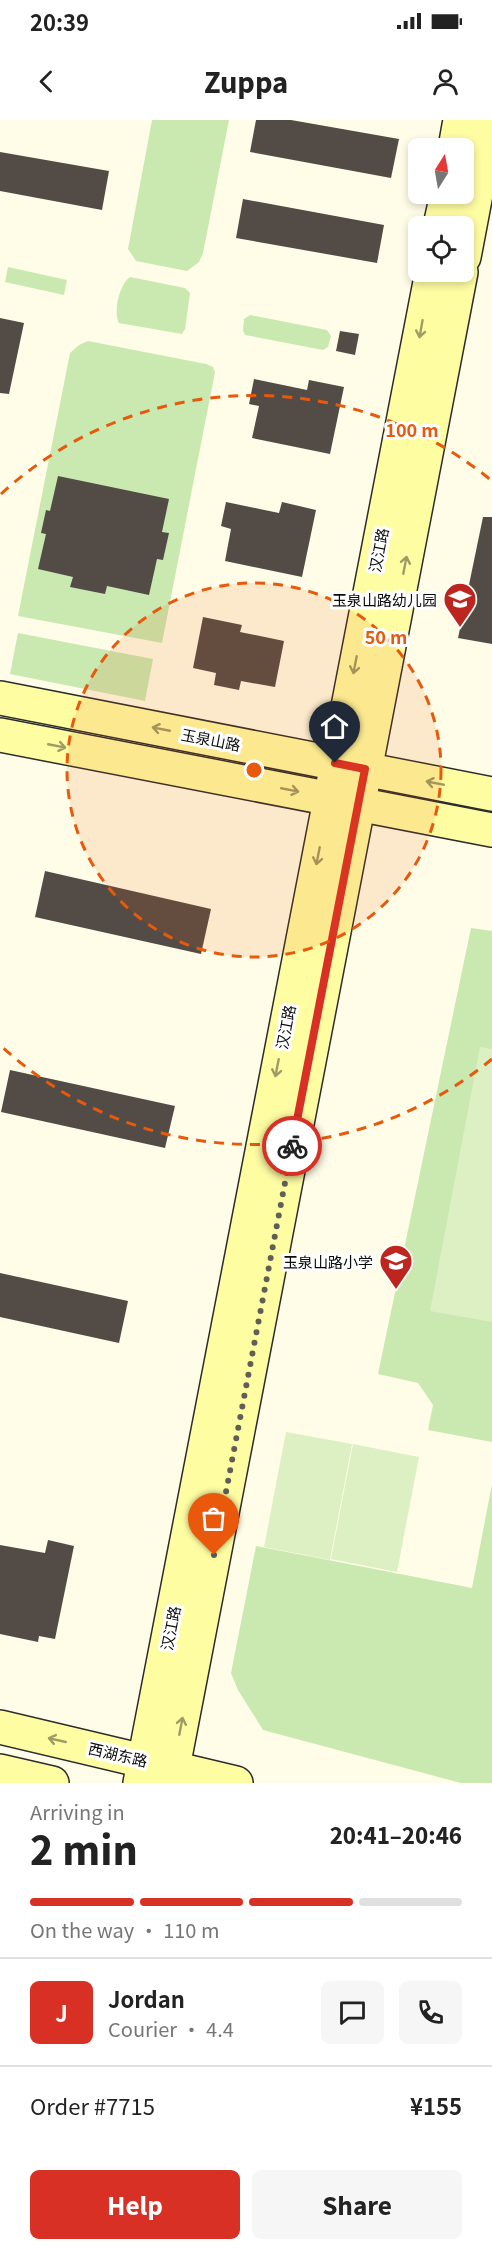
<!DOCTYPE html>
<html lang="en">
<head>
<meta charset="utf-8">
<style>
	:root { --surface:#fff; --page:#f6f6f6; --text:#222; --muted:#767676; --line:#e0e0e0; --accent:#d93025 }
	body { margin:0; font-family:Georgia,"Noto Sans SC",serif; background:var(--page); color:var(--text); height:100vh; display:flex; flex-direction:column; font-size:22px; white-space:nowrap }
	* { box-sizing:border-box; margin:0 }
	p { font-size:20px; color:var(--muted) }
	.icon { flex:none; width:33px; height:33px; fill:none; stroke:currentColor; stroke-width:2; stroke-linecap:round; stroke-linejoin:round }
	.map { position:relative; height:1663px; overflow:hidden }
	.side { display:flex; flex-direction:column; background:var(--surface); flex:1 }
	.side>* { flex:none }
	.needle { width:39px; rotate:11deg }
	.tools { position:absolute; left:408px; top:18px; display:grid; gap:12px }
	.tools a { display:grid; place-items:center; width:66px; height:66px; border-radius:9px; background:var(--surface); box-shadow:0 3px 9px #0003; font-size:30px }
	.pin { position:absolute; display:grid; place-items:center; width:51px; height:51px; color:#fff; margin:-62px -26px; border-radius:50% 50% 50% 0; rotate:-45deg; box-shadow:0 0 6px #0007 }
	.pin .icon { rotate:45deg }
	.courier { position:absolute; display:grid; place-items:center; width:60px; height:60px; margin:-30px; border:4px solid #d93025; border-radius:50%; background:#fff; color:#222; box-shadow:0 2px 8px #0007 }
	.overview em { font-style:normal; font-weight:800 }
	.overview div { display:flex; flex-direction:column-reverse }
	.overview { display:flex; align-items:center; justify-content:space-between; height:102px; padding:0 30px }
	h1 { font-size:39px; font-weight:800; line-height:45px }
	.bar { display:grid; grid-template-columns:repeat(4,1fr); gap:9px 6px; align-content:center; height:72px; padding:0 30px }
	.bar i { height:8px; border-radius:4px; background:var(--line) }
	.bar .selected { background:var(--accent) }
	.bar p { grid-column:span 4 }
	.line { display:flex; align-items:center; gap:15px; padding:0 30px; border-top:2px solid var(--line) }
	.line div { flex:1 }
	.round { display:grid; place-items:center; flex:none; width:63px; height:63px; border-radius:9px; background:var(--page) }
	.primary-button { display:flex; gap:12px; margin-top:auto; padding:12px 30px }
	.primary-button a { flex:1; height:69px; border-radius:9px; background:var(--accent); color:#fff; font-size:24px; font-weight:800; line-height:69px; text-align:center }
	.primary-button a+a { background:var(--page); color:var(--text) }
	.status { display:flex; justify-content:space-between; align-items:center; height:42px; padding:0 30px; background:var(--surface); direction:ltr }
	.status svg { height:16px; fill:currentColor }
	header { display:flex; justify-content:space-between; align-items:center; height:78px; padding:0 30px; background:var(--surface); font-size:27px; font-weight:800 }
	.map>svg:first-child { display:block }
</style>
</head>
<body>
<div class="status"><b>20:39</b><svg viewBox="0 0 49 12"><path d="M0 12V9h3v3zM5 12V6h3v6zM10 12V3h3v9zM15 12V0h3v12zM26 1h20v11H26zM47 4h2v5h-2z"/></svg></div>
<header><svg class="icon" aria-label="back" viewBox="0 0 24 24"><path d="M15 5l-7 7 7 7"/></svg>Zuppa<svg class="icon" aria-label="person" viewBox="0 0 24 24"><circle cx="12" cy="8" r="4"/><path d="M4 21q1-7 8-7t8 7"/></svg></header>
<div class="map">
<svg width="492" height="1663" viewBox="0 0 492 1663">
	<rect width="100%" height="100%" fill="#fffde7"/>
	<g fill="#c9e9b1">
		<polygon points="152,0 229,0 203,133 199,142 187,151 136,141 128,129"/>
		<polygon points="8,147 67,160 64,175 5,162"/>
		<path d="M 130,157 L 185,168 L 190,173 L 185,209 L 182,214 L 119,203 C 113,192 119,165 130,157 Z"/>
		<polygon points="250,195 327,210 331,216 328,227 323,230 245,215 243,210 244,199"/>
		<polygon points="88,221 206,244 213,247 215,252 162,523 18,496 70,233 79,225"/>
		<polygon points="18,513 153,539 145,581 10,554"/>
		<polygon points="471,808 492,811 492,1322 428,1310 433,1285 418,1263 378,1254"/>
		<polygon points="492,1364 492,1663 461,1663 263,1610 238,1570 231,1553 256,1426 472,1468"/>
	</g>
	<g fill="#dcf0c3">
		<polygon points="480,927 492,929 492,1202 430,1191"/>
		<polygon points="286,1312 352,1324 330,1440 264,1427"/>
		<polygon points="353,1324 419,1337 397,1452 331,1439"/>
	</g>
	<g fill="#534c46">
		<polygon points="256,0 291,0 399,19 391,58 250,32"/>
		<polygon points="0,32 109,51 102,90 0,71"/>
		<polygon points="243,79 384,105 377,143 236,118"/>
		<polygon points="0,198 24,203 9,274 0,273"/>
		<polygon points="340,211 359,214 355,235 336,231"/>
		<polygon points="254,259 307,270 309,260 344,267 330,334 252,318 259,286 249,284"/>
		<polygon points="58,356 169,379 162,412 169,413 163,440 157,439 149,475 107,466 105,474 70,467 73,457 38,449 46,414 41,413 46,390 50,391"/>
		<polygon points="226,382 279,393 282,382 316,390 302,457 225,441 231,409 221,406"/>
		<polygon points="483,397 492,397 492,524 458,518"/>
		<polygon points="203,497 242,505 240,512 284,521 275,567 241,561 239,570 214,565 216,553 193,548"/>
		<polygon points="45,751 211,789 201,834 35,797"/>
		<polygon points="10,950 175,986 165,1028 1,992"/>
		<polygon points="0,1153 128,1181 119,1223 0,1197"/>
		<polygon points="48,1420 74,1426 55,1519 39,1516 38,1522 0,1514 0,1425 45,1433"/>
	</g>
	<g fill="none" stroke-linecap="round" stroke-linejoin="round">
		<defs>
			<g id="secondary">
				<polyline points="455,28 460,0"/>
				<polyline points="440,106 447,74"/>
				<polyline points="464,137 490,0"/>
				<polyline points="0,578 492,674"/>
				<polyline points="0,615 492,710"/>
				<polyline points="0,1607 236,1663"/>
				<polyline points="0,1651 52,1663"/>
				<polyline points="140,1663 432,152"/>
				<polyline points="170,1663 461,152"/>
			</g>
		</defs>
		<use href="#secondary" stroke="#2c2c2c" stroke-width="36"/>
		<use href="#secondary" stroke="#fffda2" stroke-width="33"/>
	</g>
	<defs><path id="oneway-shaft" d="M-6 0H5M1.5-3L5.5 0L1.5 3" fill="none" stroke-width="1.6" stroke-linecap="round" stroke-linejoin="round" transform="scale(1.5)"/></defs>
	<g stroke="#9d9c65">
		<use href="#oneway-shaft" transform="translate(421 209) rotate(100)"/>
		<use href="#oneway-shaft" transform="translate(405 445) rotate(-79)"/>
		<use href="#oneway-shaft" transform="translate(355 545) rotate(101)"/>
		<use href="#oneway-shaft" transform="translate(161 609) rotate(-169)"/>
		<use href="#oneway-shaft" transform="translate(57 626) rotate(11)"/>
		<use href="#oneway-shaft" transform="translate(435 663) rotate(-169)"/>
		<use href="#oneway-shaft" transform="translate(290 670) rotate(11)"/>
		<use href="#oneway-shaft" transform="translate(318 736) rotate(101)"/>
		<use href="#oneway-shaft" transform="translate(277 948) rotate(101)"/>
		<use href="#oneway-shaft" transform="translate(181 1606) rotate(-79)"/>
		<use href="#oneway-shaft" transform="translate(57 1620) rotate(-167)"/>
	</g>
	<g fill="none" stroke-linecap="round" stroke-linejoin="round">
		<polyline stroke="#605f57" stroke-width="6" stroke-dasharray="0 10.8" points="214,1435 292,1026"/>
		<polyline stroke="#d93025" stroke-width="8" points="292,1026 365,649 335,643"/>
	</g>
	<circle cx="254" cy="650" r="187" fill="#e8590c" fill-opacity=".12"/>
	<g fill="none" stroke="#e8590c" stroke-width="3" stroke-dasharray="10 8">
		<circle cx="254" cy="650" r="187"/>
		<path d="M492 939A374 374 0 0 1 1 926M1 374A374 374 0 0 1 492 361"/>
	</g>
	<defs>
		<symbol id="school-pin" viewBox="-11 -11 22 30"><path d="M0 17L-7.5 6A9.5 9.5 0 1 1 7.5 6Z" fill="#bd261f" stroke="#fff"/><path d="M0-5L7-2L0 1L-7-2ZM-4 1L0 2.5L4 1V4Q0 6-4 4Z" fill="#fff"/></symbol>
	</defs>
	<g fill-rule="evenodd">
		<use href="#school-pin" x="441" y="460" width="38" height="52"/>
		<use href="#school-pin" x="377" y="1122" width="38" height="52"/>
	</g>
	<g text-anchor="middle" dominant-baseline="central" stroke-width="6" stroke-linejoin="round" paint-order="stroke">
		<g font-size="15" fill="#0a0a0a" stroke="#fff">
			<text transform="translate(378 430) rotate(-79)">汉江路</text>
			<text transform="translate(211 619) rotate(11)">玉泉山路</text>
			<text transform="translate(285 907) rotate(-79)">汉江路</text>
			<text transform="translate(170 1508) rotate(-79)">汉江路</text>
			<text transform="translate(118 1634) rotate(13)">西湖东路</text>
		</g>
		<g font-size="15" fill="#0a0a0a" stroke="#fff" text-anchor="end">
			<text x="437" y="479">玉泉山路幼儿园</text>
			<text x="373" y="1141">玉泉山路小学</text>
		</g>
	</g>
	<circle cx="254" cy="650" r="9" fill="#e8590c" stroke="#fff" stroke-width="3"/>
	<g font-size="18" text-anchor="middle" font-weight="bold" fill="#e8590c" stroke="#fff" stroke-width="6" stroke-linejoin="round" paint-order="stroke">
		<text x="412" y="317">100 m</text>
		<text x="386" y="524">50 m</text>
	</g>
</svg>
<div class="tools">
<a><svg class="needle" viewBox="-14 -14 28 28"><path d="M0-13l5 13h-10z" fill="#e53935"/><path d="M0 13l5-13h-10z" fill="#767676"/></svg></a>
<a><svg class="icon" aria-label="locate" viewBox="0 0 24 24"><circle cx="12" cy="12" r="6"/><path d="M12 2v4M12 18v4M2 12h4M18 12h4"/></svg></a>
</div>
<div class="pin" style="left:214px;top:1435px;background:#ea580c"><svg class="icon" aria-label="bag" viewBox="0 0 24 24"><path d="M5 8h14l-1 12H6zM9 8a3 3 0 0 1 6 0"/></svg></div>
<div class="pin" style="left:335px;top:643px;background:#1f2937"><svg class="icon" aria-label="home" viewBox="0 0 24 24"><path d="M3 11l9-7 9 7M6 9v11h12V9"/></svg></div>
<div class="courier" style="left:292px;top:1026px"><svg class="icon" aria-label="bike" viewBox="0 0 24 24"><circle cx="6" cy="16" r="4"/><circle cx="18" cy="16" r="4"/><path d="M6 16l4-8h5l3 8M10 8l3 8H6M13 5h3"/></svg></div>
</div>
<section class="side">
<div class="overview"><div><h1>2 min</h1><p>Arriving in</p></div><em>20:41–20:46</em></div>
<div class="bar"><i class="selected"></i><i class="selected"></i><i class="selected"></i><i></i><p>On the way · 110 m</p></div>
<div class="line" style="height:108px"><b class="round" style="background:var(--accent);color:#fff">J</b><div><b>Jordan</b><p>Courier · 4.4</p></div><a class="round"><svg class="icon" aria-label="chat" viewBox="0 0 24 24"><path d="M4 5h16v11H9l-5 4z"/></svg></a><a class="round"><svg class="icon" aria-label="phone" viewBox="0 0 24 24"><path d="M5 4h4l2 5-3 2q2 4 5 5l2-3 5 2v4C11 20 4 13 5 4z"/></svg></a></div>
<div class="line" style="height:78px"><div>Order #7715</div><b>¥155</b></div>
<div class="primary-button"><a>Help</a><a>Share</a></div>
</section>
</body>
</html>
